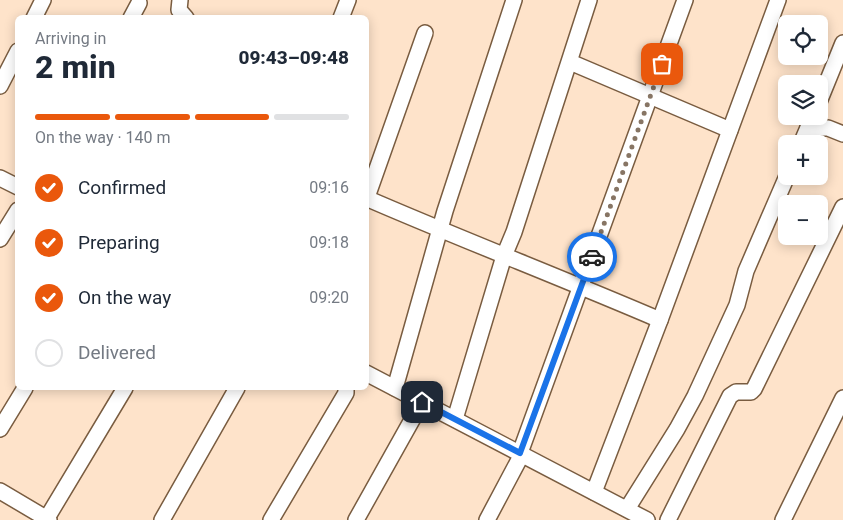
<!DOCTYPE html>
<html lang="en">
<head>
<meta charset="utf-8">
<style>
	:root { --surface:#fff; --page:#f6f6f7; --text:#1f2937; --muted:#747a83; --line:#e0e1e3; --accent:#ea580c }
	body { margin:0; font-family:Roboto,sans-serif; background:var(--page); color:var(--text); height:100vh; display:flex; flex-direction:column; font-size:19px; white-space:nowrap }
	* { box-sizing:border-box; margin:0 }
	p { font-size:16px; color:var(--muted) }
	.icon { flex:none; width:28px; height:28px; fill:none; stroke:currentColor; stroke-width:2; stroke-linecap:round; stroke-linejoin:round }
	.map { position:relative; flex:1; overflow:hidden }
	.details { position:absolute; left:15px; top:15px; width:354px; height:375px; display:flex; flex-direction:column; background:var(--surface); border-radius:8px; box-shadow:0 2px 12px #0003 }
	.details>* { flex:none }
	.buttons { position:absolute; left:778px; top:15px; display:grid; gap:10px }
	.buttons a { display:grid; place-items:center; width:50px; height:50px; border-radius:8px; background:var(--surface); box-shadow:0 2px 12px #0003; font-size:25px }
	.pin { position:absolute; display:grid; place-items:center; width:42px; height:42px; color:#fff; margin:-21px; border-radius:10px; box-shadow:0 2px 8px #0006 }
	.courier { position:absolute; display:grid; place-items:center; width:50px; height:50px; margin:-25px; border:4px solid #1a73e8; border-radius:50%; background:#fff; color:#222; box-shadow:0 1px 6px #0007 }
	.overview em { font-style:normal; font-weight:800 }
	.overview div { display:flex; flex-direction:column-reverse }
	.overview { display:flex; align-items:center; justify-content:space-between; height:85px; padding:0 20px }
	h1 { font-size:32px; font-weight:800; line-height:38px }
	.bar { display:grid; grid-template-columns:repeat(4,1fr); gap:8px 5px; align-content:center; height:60px; padding:0 20px }
	.bar i { height:6px; border-radius:4px; background:var(--line) }
	.bar .current { background:var(--accent) }
	.bar p { grid-column:span 4 }
	ol { padding:0 20px; list-style:none }
	li { display:flex; align-items:center; gap:15px; height:55px }
	li p { margin-inline-start:auto }
	li .icon { padding:5px; border-radius:50%; background:var(--accent); color:#fff; stroke-width:4 }
	li:last-child { color:var(--muted) }
	li i { width:28px; height:28px; border:2px solid var(--line); border-radius:50% }
	.map>svg:first-child { display:block }
</style>
</head>
<body>
<div class="map">
<svg width="843" height="520" viewBox="0 0 843 520">
	<rect width="100%" height="100%" fill="#fee3ca"/>
	<g fill="none" stroke-linecap="round" stroke-linejoin="round">
		<defs>
			<g id="minor">
				<polyline points="180,0 179,10 186,18"/>
				<polyline points="34,18 43,0"/>
				<polyline points="131,18 139,3"/>
				<polyline points="341,18 348,0"/>
				<polyline points="570,62 730,130"/>
				<polyline points="0,86 18,51"/>
				<polyline points="819,102 843,43"/>
				<polyline points="808,128 828,128 843,134"/>
				<polyline points="801,144 813,116"/>
				<polyline points="0,178 18,187"/>
				<path d="M 366,198 C 463,240 562,278 660,320"/>
				<polyline points="366,200 425,33"/>
				<polyline points="0,239 18,210"/>
				<polyline points="366,373 647,520"/>
				<polyline points="395,388 445,211 514,0"/>
				<polyline points="455,419 504,256 514,232 589,0"/>
				<polyline points="0,429 25,388"/>
				<polyline points="520,453 685,0"/>
				<polyline points="0,491 49,520"/>
				<polyline points="594,492 660,320 778,0"/>
				<polyline points="627,509 677,429 695,396 737,305 746,271 787,176"/>
				<polyline points="47,518 125,388"/>
				<polyline points="162,520 237,388"/>
				<polyline points="271,520 346,393 346,388"/>
				<polyline points="356,520 422,402"/>
				<polyline points="487,520 522,454"/>
				<polyline points="668,520 730,396 736,392 751,392 754,389 843,207"/>
				<polyline points="783,520 843,398"/>
			</g>
		</defs>
		<use href="#minor" stroke="#795c40" stroke-width="18"/>
		<use href="#minor" stroke="#fff" stroke-width="15"/>
	</g>
	<g fill="none" stroke-linecap="round" stroke-linejoin="round">
		<polyline stroke="#877564" stroke-width="5" stroke-dasharray="0 9" points="592,257 662,64"/>
		<polyline stroke="#1a73e8" stroke-width="6" points="422,402 520,453 592,257"/>
	</g>
</svg>
<div class="buttons">
<a><svg class="icon" aria-label="locate" viewBox="0 0 24 24"><circle cx="12" cy="12" r="6"/><path d="M12 2v4M12 18v4M2 12h4M18 12h4"/></svg></a>
<a><svg class="icon" aria-label="layers" viewBox="0 0 24 24"><path d="M12 4l9 5-9 5-9-5zM3 14l9 5 9-5"/></svg></a>
<a>+</a>
<a>−</a>
</div>
<div class="pin" style="left:662px;top:64px;background:#ea580c"><svg class="icon" aria-label="bag" viewBox="0 0 24 24"><path d="M5 8h14l-1 12H6zM9 8a3 3 0 0 1 6 0"/></svg></div>
<div class="pin" style="left:422px;top:402px;background:#1f2937"><svg class="icon" aria-label="home" viewBox="0 0 24 24"><path d="M3 11l9-7 9 7M6 9v11h12V9"/></svg></div>
<div class="courier" style="left:592px;top:257px"><svg class="icon" aria-label="car" viewBox="0 0 24 24"><path d="M5 17H2v-5l4-1 3-4h7l3 4 3 1v5h-3M9 17h6M6 11h13"/><circle cx="7" cy="17" r="2"/><circle cx="17" cy="17" r="2"/></svg></div>
<section class="details">
<div class="overview"><div><h1>2 min</h1><p>Arriving in</p></div><em>09:43–09:48</em></div>
<div class="bar"><i class="current"></i><i class="current"></i><i class="current"></i><i></i><p>On the way · 140 m</p></div>
<ol>
<li><svg class="icon" aria-label="check" viewBox="0 0 24 24"><path d="M5 12l5 5 9-10"/></svg>Confirmed<p>09:16</p></li>
<li><svg class="icon" aria-label="check" viewBox="0 0 24 24"><path d="M5 12l5 5 9-10"/></svg>Preparing<p>09:18</p></li>
<li><svg class="icon" aria-label="check" viewBox="0 0 24 24"><path d="M5 12l5 5 9-10"/></svg>On the way<p>09:20</p></li>
<li><i></i>Delivered</li>
</ol>
</section>
</div>
</body>
</html>
